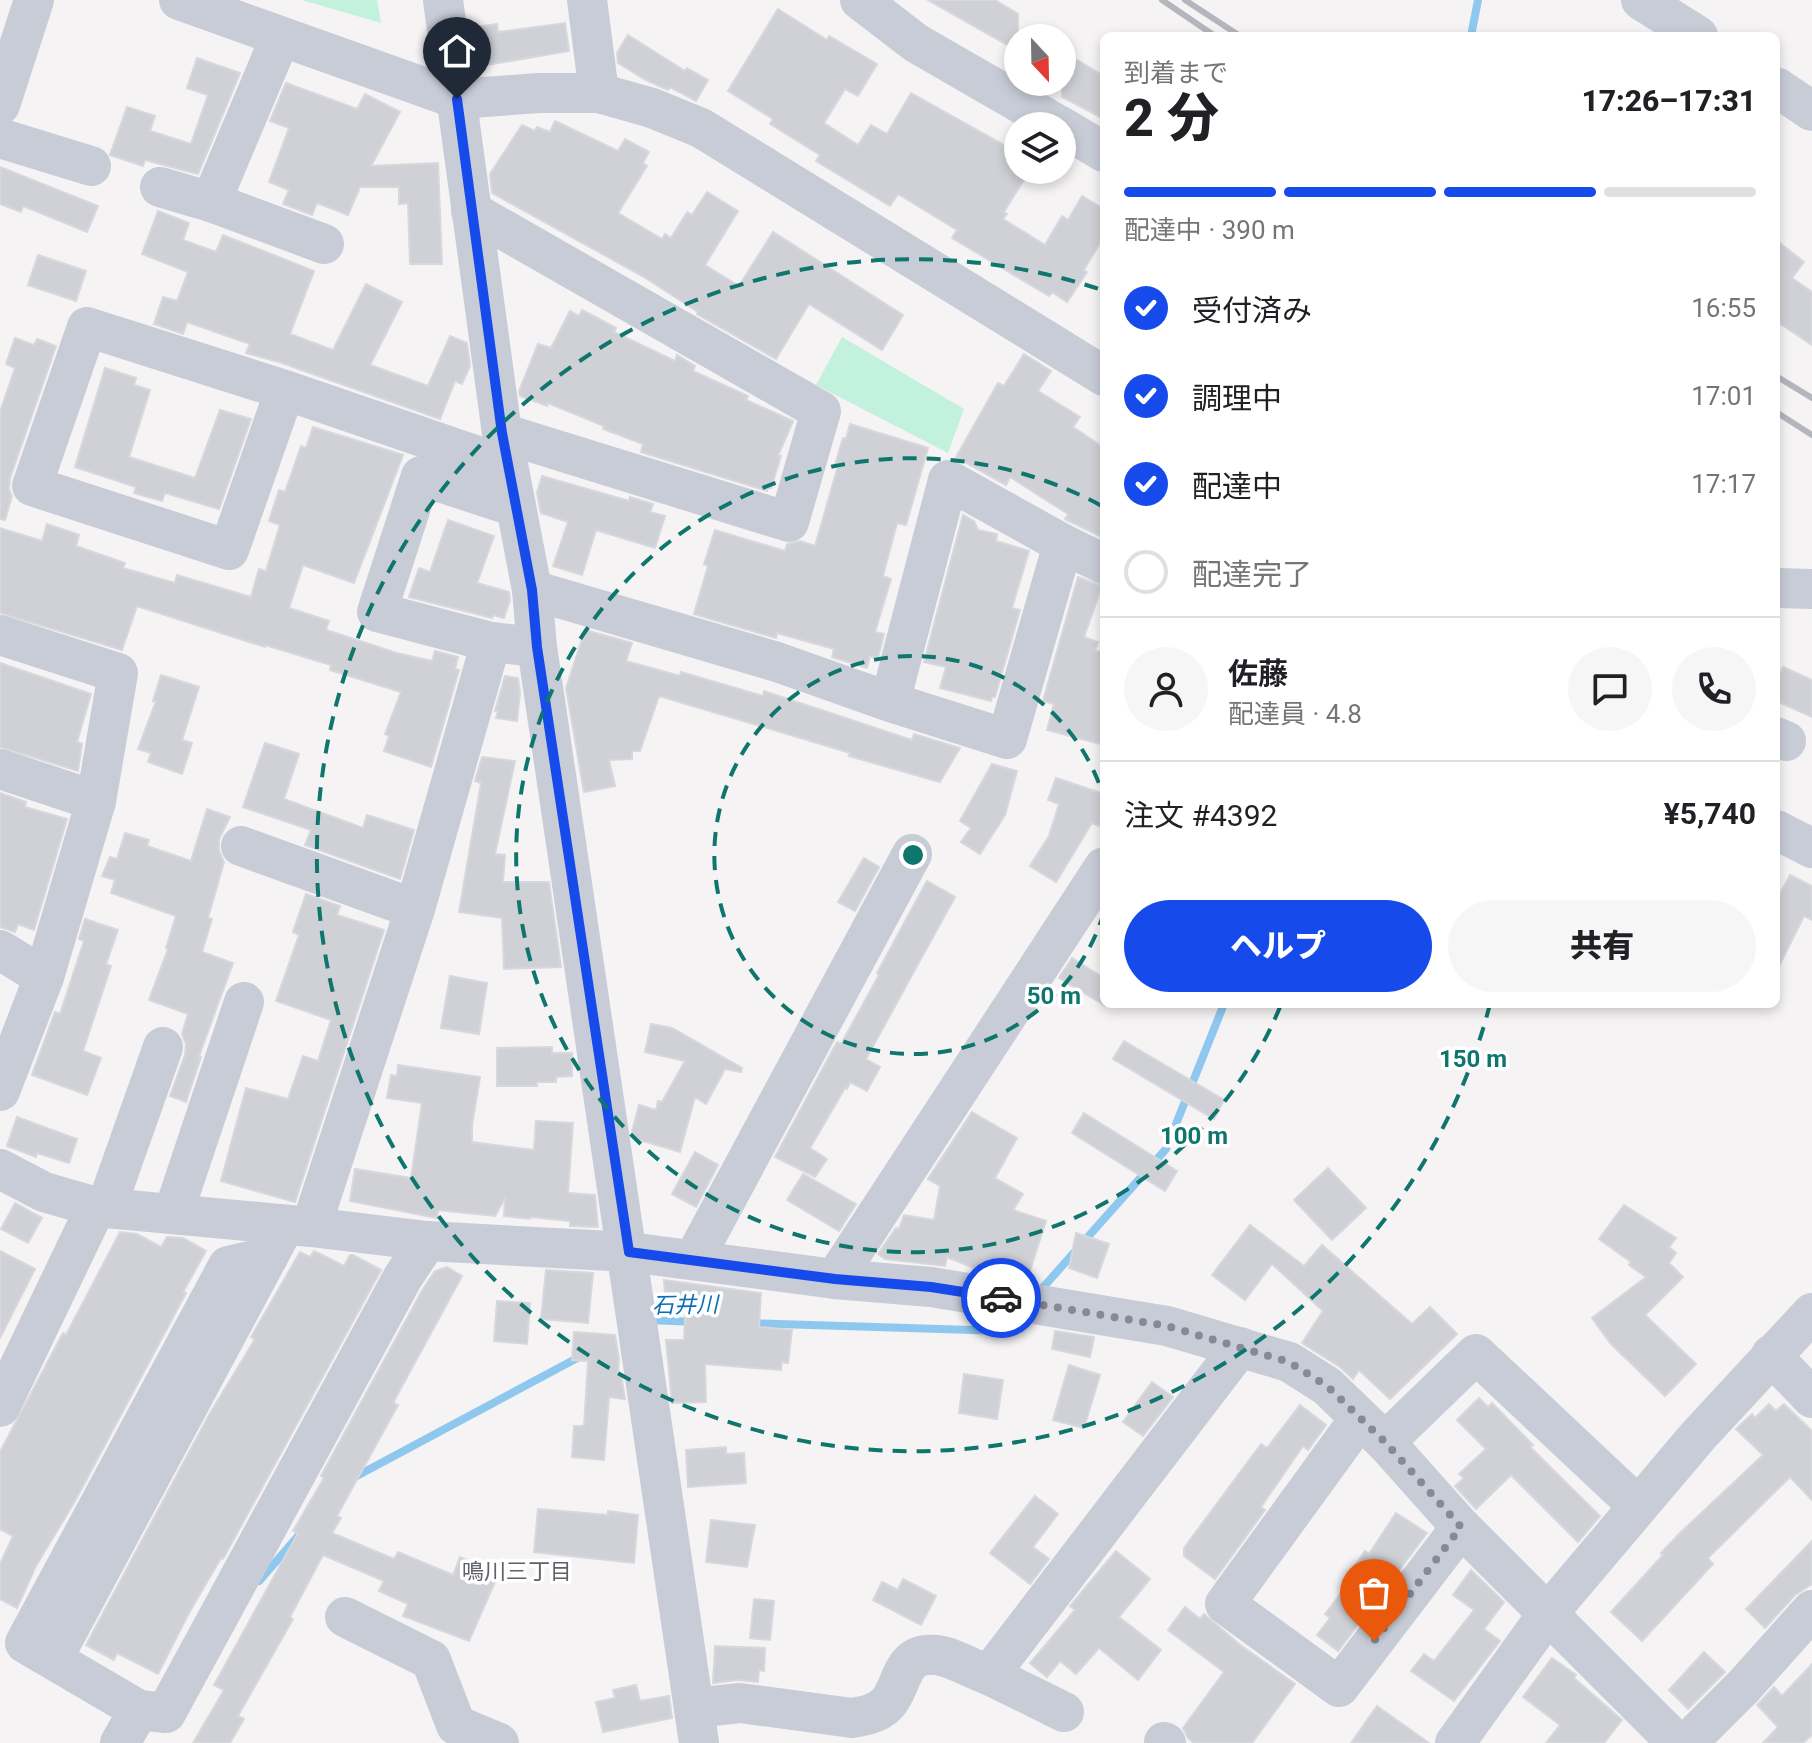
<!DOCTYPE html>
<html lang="ja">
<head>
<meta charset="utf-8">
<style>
	:root { --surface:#fff; --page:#f6f6f6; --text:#202124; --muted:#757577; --line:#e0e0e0; --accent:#174aeb }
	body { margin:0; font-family:Roboto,"Noto Sans JP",sans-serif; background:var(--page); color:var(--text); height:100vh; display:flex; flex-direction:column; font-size:30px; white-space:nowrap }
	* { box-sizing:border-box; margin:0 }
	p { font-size:26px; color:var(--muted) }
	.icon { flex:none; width:44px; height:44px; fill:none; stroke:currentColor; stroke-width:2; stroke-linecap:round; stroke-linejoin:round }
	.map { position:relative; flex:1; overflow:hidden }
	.sheet { position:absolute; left:1100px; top:32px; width:680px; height:976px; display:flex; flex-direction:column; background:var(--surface); border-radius:12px; box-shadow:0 4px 12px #0003 }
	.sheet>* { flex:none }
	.needle { width:52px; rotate:158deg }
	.fabs { position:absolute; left:1004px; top:24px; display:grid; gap:16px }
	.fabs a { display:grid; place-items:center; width:72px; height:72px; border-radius:50%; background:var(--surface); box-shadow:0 4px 12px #0003; font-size:40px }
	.pin { position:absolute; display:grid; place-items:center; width:68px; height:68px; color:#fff; margin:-82px -34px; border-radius:50% 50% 50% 0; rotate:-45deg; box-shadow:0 0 8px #0007 }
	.pin .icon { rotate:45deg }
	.courier { position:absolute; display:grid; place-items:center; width:80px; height:80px; margin:-40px; border:6px solid #174aeb; border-radius:50%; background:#fff; color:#222; box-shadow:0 2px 10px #0007 }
	.head em { font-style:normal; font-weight:800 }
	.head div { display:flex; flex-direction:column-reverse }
	.head { display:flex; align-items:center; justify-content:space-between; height:136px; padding:0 24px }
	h1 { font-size:52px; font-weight:800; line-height:60px }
	.bar { display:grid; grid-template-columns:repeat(4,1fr); gap:12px 8px; align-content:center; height:96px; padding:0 24px }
	.bar i { height:10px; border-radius:6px; background:var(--line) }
	.bar .selected { background:var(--accent) }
	.bar p { grid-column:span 4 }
	.line { display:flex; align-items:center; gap:20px; padding:0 24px; border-top:2px solid var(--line) }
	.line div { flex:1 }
	.round { display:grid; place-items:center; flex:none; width:84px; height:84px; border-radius:42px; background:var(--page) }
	ol { padding:0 24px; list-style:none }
	li { display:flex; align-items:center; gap:24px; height:88px }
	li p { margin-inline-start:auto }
	li .icon { padding:8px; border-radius:50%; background:var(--accent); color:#fff; stroke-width:4 }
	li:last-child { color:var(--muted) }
	li i { width:44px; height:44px; border:4px solid var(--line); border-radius:50% }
	.action { display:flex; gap:16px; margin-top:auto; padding:16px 24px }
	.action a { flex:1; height:92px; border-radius:48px; background:var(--accent); color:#fff; font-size:32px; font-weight:800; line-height:92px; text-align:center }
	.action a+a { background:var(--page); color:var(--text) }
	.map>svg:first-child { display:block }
</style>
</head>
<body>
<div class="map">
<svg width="1812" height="1743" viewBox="0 0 1812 1743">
	<rect width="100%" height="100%" fill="#f5f3f3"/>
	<g fill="#c2f2de">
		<polygon points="302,0 377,0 381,23"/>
		<polygon points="842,337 964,409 948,453 816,385"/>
	</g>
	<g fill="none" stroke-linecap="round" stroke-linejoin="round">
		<g stroke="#8fc8ef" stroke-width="8">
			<polyline points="1471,36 1478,0"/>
			<polyline points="1039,1292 1166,1149 1224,1004"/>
			<polyline points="649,1320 696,1322"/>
			<polyline points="749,1323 1004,1331 1019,1314"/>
			<polyline points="353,1478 581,1356"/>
			<polyline points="259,1581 300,1534"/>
		</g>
	</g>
	<g fill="#cfd1d7" stroke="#d7d7de" stroke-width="2">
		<polygon points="928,0 995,0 1018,14 1018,51"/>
		<polygon points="778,9 827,40 829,36 877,64 858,96 845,89 824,123 858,145 871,125 887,134 911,93 1018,153 1018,170 1030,170 1004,212 1007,214 1003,219 1045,245 1062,216 1068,220 1082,196 1104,209 1104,236 1084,270 1087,272 1067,302 1052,292 1049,296 952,238 957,230 898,194 890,206 816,161 820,155 770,124 773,119 728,91"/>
		<polygon points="565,23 569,51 475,67 470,28 497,24 498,32"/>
		<polygon points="628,35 685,71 687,68 708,80 696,101 670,87 668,90 646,80 618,63 617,53"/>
		<polygon points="1062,51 1104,76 1104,119 1062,97"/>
		<polygon points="197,58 240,73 198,174 145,160 143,166 110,155 127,107 155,116 150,131 191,144 208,95 187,88"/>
		<polygon points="286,83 357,109 365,94 400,112 371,166 438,163 442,264 410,264 408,203 399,204 399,187 360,187 348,215 317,203 312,215 283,204 289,190 269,182 289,128 270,121"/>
		<polygon points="555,121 618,151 625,139 649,152 643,163 647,166 618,213 662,239 665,234 671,238 687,212 692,215 707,192 738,211 705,265 739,286 773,232 903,315 882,350 809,304 776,359 697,314 698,312 644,277 492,193 490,174 522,125 535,131 537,127 550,132"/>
		<polygon points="0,167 98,206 87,232 23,206 21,212 0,204"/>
		<polygon points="158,211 189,223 183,240 216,252 223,235 314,271 290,334 333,350 366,284 402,302 370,365 428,386 450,336 467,343 470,366 462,384 455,381 440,419 279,362 246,353 250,344 187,322 183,334 154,324 163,297 177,301 188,272 142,254"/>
		<polygon points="1776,240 1804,262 1792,278 1812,292 1812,345 1776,321"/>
		<polygon points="38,255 86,271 76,301 28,285"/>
		<polygon points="582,310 616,328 614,332 675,361 677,355 695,366 693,371 748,396 746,400 793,421 778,456 781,456 771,488 768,488 767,491 641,452 643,444 603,429 604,426 548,403 547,406 520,396 519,391 538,344 551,348 570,311 579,316"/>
		<polygon points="15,338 34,345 37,339 56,346 10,478 9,490 12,496 5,520 0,519 0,412 15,368 6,364"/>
		<polygon points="1024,354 1051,371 1038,391 1080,417 1073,427 1104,448 1104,538 1065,519 1068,514 1010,477 1006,485 956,457 998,383 1004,386"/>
		<polygon points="105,368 136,378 134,385 150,390 129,457 195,478 220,410 251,419 219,509 165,493 162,501 134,493 136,487 75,467"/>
		<polygon points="850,424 928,448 906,525 897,523 883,576 891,579 875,632 884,634 878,658 870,656 867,668 832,657 834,649 777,633 776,638 694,614 708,566 704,564 715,530 785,551 787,544 800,541 815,546 838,466 835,465 843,438 846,439"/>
		<polygon points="313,427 403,455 354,583 303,565 289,608 329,621 326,630 397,653 432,661 435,651 458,657 455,669 459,670 431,767 384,751 389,736 385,734 401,692 330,670 331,665 265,645 265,647 137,606 122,650 0,613 0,528 42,541 47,524 79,535 76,546 125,563 123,568 175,583 177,575 251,597 259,569 266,571 280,525 269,521 279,490 285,492 301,446 306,448"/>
		<polygon points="542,476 629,501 630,497 653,504 650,512 665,516 655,548 596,530 582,575 553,566 568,522 541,513 537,493"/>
		<polygon points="963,515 974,521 978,530 997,534 996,541 1029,551 1012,608 1020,610 995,697 992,697 991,701 940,688 946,667 924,662"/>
		<polygon points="448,520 494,536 477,583 509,592 510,600 504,618 493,615 492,618 409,597 419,568 430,572"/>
		<polygon points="1078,577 1102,586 1084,637 1098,642 1095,651 1104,652 1104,745 1047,730 1054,704 1043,701"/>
		<polygon points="585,630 632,643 626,661 680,676 681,672 763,696 764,691 912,740 914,734 960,748 940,782 849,756 850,753 804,739 659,696 640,751 632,751 632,759 609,760 615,786 584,792 566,688"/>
		<polygon points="0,663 91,694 77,742 82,744 78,771 0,747"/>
		<polygon points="1783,667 1812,680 1812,717 1776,701 1776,682"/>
		<polygon points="161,675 199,687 182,740 192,743 182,774 148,762 151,753 138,749 156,701 153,701"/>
		<polygon points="505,676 518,678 520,693 517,721 496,718 498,711 495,711"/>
		<polygon points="265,743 299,754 284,799 363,828 367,815 414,830 400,879 305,845 311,830 243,807"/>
		<polygon points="482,757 515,761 495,854 505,855 503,882 549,882 561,967 504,969 502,918 459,912 481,783 475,781"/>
		<polygon points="992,764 1017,771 1005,815 980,854 961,842 971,828 960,821"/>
		<polygon points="1056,778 1104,794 1104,811 1099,826 1092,823 1056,882 1030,866 1049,836 1059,804 1048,800"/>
		<polygon points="0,793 26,802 25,807 67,819 34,930 18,924 15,932 0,927"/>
		<polygon points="207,809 230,817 219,839 219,851 224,862 208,918 212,919 202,952 233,963 199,1056 201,1057 186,1102 170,1096 185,1055 186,1044 182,1034 188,1014 149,1000 168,949 166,948 176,916 111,893 115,880 102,876 110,857 117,859 125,833 149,840 147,846 191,861"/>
		<polygon points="864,858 879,867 855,911 838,902"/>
		<polygon points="1790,875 1812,886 1812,920 1804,916 1776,972 1776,901"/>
		<polygon points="927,881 955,897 866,1059 880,1067 867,1091 850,1082 847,1089 845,1088 810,1148 827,1159 815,1177 775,1157 837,1042 841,1044 879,975 877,973"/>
		<polygon points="306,894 340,906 337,915 384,930 295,1202 221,1181 246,1088 288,1099 303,1056 318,1061 331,1020 276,1001 299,935 293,932"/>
		<polygon points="85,919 118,930 106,964 111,966 83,1051 101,1058 87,1095 32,1075 55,1012 60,1014 84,941 79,939"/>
		<polygon points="1072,958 1104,978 1104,1005 1059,978"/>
		<polygon points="450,976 487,983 479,1034 441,1028"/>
		<polygon points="651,1024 672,1028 742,1068 741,1072 725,1069 706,1104 695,1097 680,1152 633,1138 632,1131 639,1105 656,1110 658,1101 662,1102 685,1061 645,1052"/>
		<polygon points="1124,1041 1224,1100 1214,1119 1113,1059"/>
		<polygon points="552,1047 552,1053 572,1053 572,1076 556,1077 556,1082 537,1082 537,1086 497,1086 497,1048"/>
		<polygon points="398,1065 480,1077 472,1125 472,1142 534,1150 536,1121 573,1123 568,1193 595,1195 598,1227 570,1226 570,1221 531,1217 530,1219 504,1216 505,1198 495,1216 438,1210 437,1218 350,1201 355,1169 411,1178 422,1103 387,1098 391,1075 397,1076"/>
		<polygon points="972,1112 1017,1138 995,1178 1023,1194 1013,1210 1046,1221 1027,1280 977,1267 976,1269 947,1257 945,1266 885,1259 878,1254 896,1228 899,1229 904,1215 934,1220 940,1186 928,1179"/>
		<polygon points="1084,1113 1177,1171 1165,1191 1072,1133"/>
		<polygon points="17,1117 77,1139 69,1163 37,1153 36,1157 7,1146"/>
		<polygon points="695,1152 718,1165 696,1207 672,1194"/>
		<polygon points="1328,1168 1366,1208 1332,1240 1294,1200"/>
		<polygon points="803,1174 856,1204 839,1231 787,1200"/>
		<polygon points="15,1203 42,1218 28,1243 1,1229"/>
		<polygon points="1624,1205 1676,1238 1669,1247 1676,1253 1669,1263 1683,1277 1645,1315 1696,1364 1665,1396 1611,1344 1592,1318 1646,1277 1629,1265 1631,1262 1599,1239"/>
		<polygon points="1250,1225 1304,1266 1322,1245 1412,1324 1430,1307 1457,1334 1390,1399 1359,1370 1353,1379 1340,1367 1302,1343 1323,1311 1272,1264 1245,1300 1212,1275"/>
		<polygon points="120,1232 137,1234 161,1247 167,1237 183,1238 206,1251 183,1292 186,1293 75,1501 36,1566 17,1608 0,1599 0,1564 13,1536 0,1529 0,1452 63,1333 66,1335"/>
		<polygon points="1076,1233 1109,1244 1097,1278 1069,1268"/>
		<polygon points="0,1251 35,1269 0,1338"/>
		<polygon points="314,1251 344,1266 350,1255 353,1255 381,1270 223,1559 221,1558 189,1613 158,1674 117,1653 114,1660 86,1645 209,1415 255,1339 251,1337 300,1252 310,1257"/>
		<polygon points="447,1267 462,1276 393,1403 398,1405 337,1516 341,1518 332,1533 394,1559 398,1552 453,1575 460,1557 499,1573 469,1641 403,1616 408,1604 379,1591 384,1581 323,1555 290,1617 293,1619 238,1716 244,1719 230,1743 193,1743 224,1690 214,1685 298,1533 293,1531 324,1478 321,1476 423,1289 435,1271"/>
		<polygon points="546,1270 593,1273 588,1323 541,1319"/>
		<polygon points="664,1280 761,1293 759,1327 792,1330 788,1363 782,1362 781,1370 705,1364 706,1402 672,1403 666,1340 684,1340 686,1299 665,1296"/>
		<polygon points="497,1301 530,1303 527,1344 494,1341"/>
		<polygon points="1055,1331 1094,1337 1090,1357 1052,1349"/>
		<polygon points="574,1332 615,1335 619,1359 618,1373 621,1374 625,1399 609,1397 604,1460 572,1457 574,1426 584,1426 588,1361 572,1360"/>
		<polygon points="1069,1365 1100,1375 1084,1428 1053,1420"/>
		<polygon points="964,1374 1003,1380 997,1419 959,1413"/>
		<polygon points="1152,1382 1173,1397 1143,1436 1123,1422"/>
		<polygon points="1479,1398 1488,1407 1492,1403 1533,1445 1530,1447 1600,1516 1578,1542 1511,1475 1476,1509 1455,1486 1464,1478 1459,1474 1486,1449 1457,1420"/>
		<polygon points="1769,1404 1776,1411 1784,1404 1812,1431 1812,1500 1790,1477 1708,1558 1713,1564 1642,1641 1611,1612 1663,1555 1661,1553 1680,1533 1763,1455 1736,1429 1752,1414 1755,1418"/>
		<polygon points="1300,1405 1326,1425 1308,1450 1303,1446 1261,1507 1265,1510 1215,1579 1184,1556 1184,1548 1261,1444 1267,1448"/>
		<polygon points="726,1447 726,1454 744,1453 746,1483 688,1487 686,1450"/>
		<polygon points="1035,1496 1058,1514 1033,1547 1049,1559 1030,1584 990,1553"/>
		<polygon points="538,1509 608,1515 608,1511 638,1515 634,1563 534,1552"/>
		<polygon points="1396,1513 1427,1533 1338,1651 1317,1635 1330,1618 1325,1614 1347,1585 1343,1583 1365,1551 1369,1554"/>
		<polygon points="711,1520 755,1525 747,1567 706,1562"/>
		<polygon points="1812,1541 1812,1584 1795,1595 1765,1628 1746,1609"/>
		<polygon points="1116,1551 1150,1579 1119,1617 1161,1650 1138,1680 1099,1648 1076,1674 1060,1661 1047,1677 1030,1663 1075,1610 1070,1606"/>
		<polygon points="1471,1570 1504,1602 1484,1629 1500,1641 1454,1701 1411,1671 1424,1654 1434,1661 1474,1610 1453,1595"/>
		<polygon points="903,1579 936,1596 921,1625 873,1600 882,1582 898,1590"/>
		<polygon points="754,1599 774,1601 770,1640 750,1638"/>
		<polygon points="1185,1607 1200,1619 1204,1614 1239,1644 1295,1684 1252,1743 1194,1743 1188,1738 1183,1728 1224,1672 1168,1630"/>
		<polygon points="715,1646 765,1648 764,1671 759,1670 758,1682 738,1680 713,1683"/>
		<polygon points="1704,1652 1725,1672 1688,1709 1669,1690"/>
		<polygon points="1552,1658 1576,1675 1574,1678 1622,1720 1604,1743 1546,1743 1560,1725 1523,1697"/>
		<polygon points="1812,1664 1812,1735 1803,1743 1763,1743 1778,1727 1757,1705 1774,1687 1782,1696"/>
		<polygon points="636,1685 640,1701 669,1696 672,1718 603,1732 596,1702 615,1698 613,1690"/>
		<polygon points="1377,1706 1429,1743 1351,1743"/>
	</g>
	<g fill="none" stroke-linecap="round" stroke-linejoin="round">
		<g stroke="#c7ccd7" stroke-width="40">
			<polyline points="179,0 457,99 539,93 599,93 652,108 701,128 1104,376"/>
			<polyline points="443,0 502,433 532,590 537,647 699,1743"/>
			<polyline points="587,0 599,93"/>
			<polyline points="860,0 916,43 1060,126"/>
			<polyline points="1641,0 1698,36"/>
			<polyline points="1776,87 1812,111"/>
			<polyline points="0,105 34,0"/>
			<polyline points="1062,127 1104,152"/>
			<polyline points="0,138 91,166"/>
			<polyline points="160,187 211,202 324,244"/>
			<polyline points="211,202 280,38"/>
			<polyline points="471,211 821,411 789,522 502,433"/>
			<polyline points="285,390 229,550 32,486 87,327 285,390 507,466"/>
			<polyline points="516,507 421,476 377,612 491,642 519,645"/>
			<polyline points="1063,544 1104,564"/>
			<polyline points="1776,588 1812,589"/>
			<polyline points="532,590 777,662 890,702 1007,739 1063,544 948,480 890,702"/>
			<polyline points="0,635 118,673 96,801 44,977 0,1091"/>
			<polyline points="1776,737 1786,741"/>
			<polyline points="0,769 96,801"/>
			<polyline points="1776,830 1812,848"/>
			<polyline points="241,846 415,909"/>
			<polyline points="0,950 44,977"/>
			<polyline points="0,1169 44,1192 96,1207 311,1227 427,1241 629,1252 835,1279 931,1287 1167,1326 1289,1362 1327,1386 1385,1442 1461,1527 1677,1743"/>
			<polyline points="106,1208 163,1047"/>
			<polyline points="173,1214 244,1002"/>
			<polyline points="311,1227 415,909 491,642"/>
			<polyline points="694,1259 912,854"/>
			<polyline points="835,1279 1104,867"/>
			<polyline points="1771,1355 1812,1398"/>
			<polyline points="0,1407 96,1207"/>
			<polyline points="1360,1418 1225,1604 1339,1687 1461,1527"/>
			<polyline points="1385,1442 1476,1354 1638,1506"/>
			<polyline points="345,1617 431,1660 456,1725 499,1743"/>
			<polyline points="25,1643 228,1266 268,1257"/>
			<polyline points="28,1645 139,1710"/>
			<polyline points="53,1658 285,1225"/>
			<path d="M 694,1708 L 740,1703 L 852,1718 C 864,1716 877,1714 887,1704 C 904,1686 899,1651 936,1655 C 953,1657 972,1669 989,1675"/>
			<polyline points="1064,1712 989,1675 1240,1347"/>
			<polyline points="1164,1742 1166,1743"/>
			<polyline points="120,1743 139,1710 166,1713 403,1277 427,1241"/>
			<polyline points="1455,1743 1549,1612 1698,1436 1812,1313"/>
			<polyline points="1687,1743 1744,1686 1812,1610"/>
		</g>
		<g stroke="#b5b6bd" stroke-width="6">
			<polyline points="1162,0 1215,36"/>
			<polyline points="1185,0 1240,36"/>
			<polyline points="1776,376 1812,398"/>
			<polyline points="1776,412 1812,435"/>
		</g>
	</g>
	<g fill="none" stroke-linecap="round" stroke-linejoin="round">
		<polyline stroke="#868a94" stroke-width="8" stroke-dasharray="0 14.4" points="1001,1298 1167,1326 1289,1362 1327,1386 1385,1442 1461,1527 1374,1641"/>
		<polyline stroke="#174aeb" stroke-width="10" points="457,99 502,433 532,590 537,647 629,1252 835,1279 931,1287 1001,1298"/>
	</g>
	<g fill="none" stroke="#0f766e" stroke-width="4" stroke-dasharray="14 10">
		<path d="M1104 912A199 199 0 1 1 1104 798"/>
		<path d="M1280 1007A397 397 0 1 1 1102 506"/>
		<path d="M1490 1004A596 596 0 1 1 1102 290"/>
	</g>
	<g text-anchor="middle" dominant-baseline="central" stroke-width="7" stroke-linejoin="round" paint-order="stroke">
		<g font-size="22" font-style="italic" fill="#096fb5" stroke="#fff">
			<text transform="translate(685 1305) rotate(-1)">石井川</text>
		</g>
		<g font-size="22" fill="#5f6168" stroke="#fff">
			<text x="517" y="1571">鳴川三丁目</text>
		</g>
	</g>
	<circle cx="913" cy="855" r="12" fill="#0f766e" stroke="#fff" stroke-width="4"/>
	<g font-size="24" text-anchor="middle" font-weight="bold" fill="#0f766e" stroke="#fff" stroke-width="7" stroke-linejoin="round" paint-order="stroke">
		<text x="1054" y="1004">50 m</text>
		<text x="1473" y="1067">150 m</text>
		<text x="1194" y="1144">100 m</text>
	</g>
</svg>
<div class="fabs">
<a><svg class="needle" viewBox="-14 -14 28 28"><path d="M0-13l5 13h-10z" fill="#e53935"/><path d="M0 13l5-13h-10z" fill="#757577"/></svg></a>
<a><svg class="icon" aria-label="layers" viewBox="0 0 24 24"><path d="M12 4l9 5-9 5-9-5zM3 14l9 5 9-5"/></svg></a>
</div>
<div class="pin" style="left:1374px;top:1641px;background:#ea580c"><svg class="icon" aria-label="bag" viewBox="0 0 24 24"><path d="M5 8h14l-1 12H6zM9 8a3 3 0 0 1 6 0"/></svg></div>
<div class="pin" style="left:457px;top:99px;background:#1f2937"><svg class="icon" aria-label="home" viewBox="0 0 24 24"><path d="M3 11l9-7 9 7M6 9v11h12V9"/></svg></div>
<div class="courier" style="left:1001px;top:1298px"><svg class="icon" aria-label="car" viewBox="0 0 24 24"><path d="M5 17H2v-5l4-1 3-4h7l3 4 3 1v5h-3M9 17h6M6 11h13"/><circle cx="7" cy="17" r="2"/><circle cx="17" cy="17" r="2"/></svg></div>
<section class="sheet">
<div class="head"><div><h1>2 分</h1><p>到着まで</p></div><em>17:26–17:31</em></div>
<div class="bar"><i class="selected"></i><i class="selected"></i><i class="selected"></i><i></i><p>配達中 · 390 m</p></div>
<ol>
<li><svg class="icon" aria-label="check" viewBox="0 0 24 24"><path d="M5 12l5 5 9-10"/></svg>受付済み<p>16:55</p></li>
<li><svg class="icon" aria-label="check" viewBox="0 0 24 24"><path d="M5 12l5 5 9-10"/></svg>調理中<p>17:01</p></li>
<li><svg class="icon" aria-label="check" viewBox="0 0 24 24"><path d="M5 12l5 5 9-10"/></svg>配達中<p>17:17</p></li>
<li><i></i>配達完了</li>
</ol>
<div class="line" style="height:144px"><a class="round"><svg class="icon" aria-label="person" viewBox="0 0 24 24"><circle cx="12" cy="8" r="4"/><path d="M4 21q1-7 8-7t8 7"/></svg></a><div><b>佐藤</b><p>配達員 · 4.8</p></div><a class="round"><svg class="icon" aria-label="chat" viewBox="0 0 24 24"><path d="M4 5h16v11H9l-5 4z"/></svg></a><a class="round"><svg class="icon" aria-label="phone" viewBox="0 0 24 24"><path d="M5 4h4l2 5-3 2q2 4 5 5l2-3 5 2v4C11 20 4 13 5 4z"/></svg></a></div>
<div class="line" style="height:104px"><div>注文 #4392</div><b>¥5,740</b></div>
<div class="action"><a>ヘルプ</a><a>共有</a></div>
</section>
</div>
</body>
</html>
